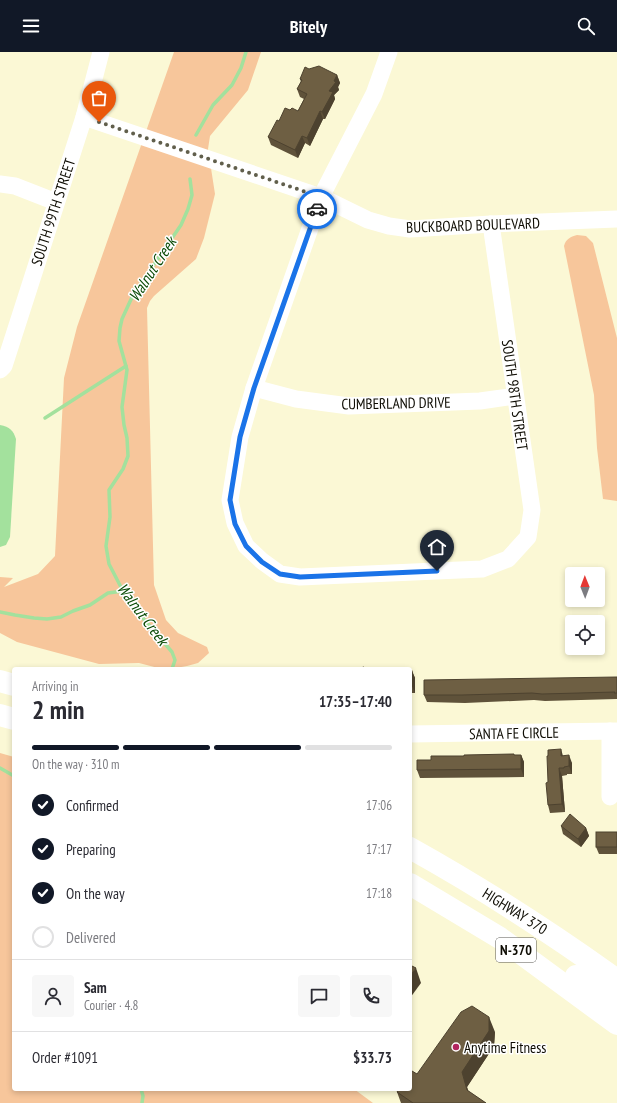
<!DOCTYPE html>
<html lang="en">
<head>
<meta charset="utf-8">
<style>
	:root { --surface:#fff; --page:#f7f7f7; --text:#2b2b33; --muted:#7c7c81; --line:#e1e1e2; --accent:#111827 }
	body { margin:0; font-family:"PT Sans Narrow",sans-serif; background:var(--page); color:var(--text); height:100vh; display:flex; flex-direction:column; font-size:15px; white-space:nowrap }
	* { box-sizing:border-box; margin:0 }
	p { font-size:13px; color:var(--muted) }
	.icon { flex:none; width:22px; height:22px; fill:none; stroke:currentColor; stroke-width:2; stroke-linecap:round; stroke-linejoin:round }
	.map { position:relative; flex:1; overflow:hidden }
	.details { position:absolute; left:12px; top:615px; width:400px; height:424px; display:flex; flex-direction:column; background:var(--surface); border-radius:4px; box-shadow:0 2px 6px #0003 }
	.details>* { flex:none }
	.needle { width:26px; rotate:359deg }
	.tools { position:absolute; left:565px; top:515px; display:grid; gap:8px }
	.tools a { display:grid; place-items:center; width:40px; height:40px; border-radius:4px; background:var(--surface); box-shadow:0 2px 6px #0003; font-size:20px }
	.pin { position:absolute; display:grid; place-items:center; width:34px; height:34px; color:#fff; margin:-41px -17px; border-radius:50% 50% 50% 0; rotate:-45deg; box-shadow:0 0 4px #0007 }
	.pin .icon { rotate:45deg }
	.courier { position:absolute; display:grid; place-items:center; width:40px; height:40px; margin:-20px; border:3px solid #1a73e8; border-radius:50%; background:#fff; color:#222; box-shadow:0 1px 5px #0007 }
	.headline em { font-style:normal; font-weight:700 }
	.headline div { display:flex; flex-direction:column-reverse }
	.headline { display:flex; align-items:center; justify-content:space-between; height:68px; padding:0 20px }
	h1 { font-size:26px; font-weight:700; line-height:30px }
	.bar { display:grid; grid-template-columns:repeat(4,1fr); gap:6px 4px; align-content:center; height:48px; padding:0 20px }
	.bar i { height:5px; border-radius:3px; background:var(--line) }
	.bar .current { background:var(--accent) }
	.bar p { grid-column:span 4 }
	.line { display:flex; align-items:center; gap:10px; padding:0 20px; border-top:1px solid var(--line) }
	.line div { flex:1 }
	.round { display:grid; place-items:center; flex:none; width:42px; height:42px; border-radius:4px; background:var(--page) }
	ol { padding:0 20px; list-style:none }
	li { display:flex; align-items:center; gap:12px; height:44px }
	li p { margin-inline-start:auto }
	li .icon { padding:4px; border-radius:50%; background:var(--accent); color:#fff; stroke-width:4 }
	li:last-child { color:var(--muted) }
	li i { width:22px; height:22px; border:2px solid var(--line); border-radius:50% }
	header { display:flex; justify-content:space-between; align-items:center; height:52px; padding:0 20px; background:var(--accent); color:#fff; font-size:18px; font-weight:700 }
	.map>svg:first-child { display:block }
</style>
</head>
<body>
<header><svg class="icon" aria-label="menu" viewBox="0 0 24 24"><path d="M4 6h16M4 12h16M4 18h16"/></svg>Bitely<svg class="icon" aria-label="search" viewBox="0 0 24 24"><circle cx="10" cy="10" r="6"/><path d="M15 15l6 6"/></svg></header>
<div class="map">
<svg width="617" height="1051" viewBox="0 0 617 1051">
	<rect width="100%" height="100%" fill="#fbf8d5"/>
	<g fill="#f7c69b">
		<polygon points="174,0 261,0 248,38 210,84 208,97 215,142 204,186 196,207 154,244 150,249 147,256 154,533 166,568 178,581 207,595 209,601 198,611 187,614 170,617 162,617 139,611 99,612 17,590 0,581 0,525 13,526 4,535 38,522 55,504 64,326 77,275"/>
		<path d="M 577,183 L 586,184 L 593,191 L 617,286 L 617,449 L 603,447 L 597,396 L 594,343 L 564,194 C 566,187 570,185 577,183 Z"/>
		<polygon points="0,701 14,705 14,1037 354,1037 373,1051 0,1051"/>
	</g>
	<path fill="#a3e19d" d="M 0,373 C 10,375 13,378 16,387 L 10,485 L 6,493 L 0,495 Z"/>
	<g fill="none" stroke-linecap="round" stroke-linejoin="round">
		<g stroke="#a3e19d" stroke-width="3.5">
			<polyline points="196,83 213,53 232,33 241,16 246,0"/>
			<polyline points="45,366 126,314"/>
			<polyline points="0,560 15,563 34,566 47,567 61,565 73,559 90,553 108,541 123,539"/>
			<polyline points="172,617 175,608 172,600 136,558 123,539 109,512 106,494 110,465 109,438 123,417 128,404 127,386 124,373 122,355 127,318 119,289 120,276 122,267 133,243 181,173 188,157 192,143 190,127"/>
			<polyline points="0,716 14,724"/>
			<polyline points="141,1037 143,1044 142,1051"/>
		</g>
		<g stroke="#fff" stroke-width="17">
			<polyline points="389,0 374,42 321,145 254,336 240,385 230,448 235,471 246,494 262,509 280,522 300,525 482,517 508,507 528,485 532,458 491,172"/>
			<polyline points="84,65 321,145 368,168 389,174 410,177 491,172 617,167"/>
			<polyline points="0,132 15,134 56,150"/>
			<polyline points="0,318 4,314 84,65 101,0"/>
			<polyline points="254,336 296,347 349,354 480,349 515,344"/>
			<polyline points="610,679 610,745"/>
			<polyline points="410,682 617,679"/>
		</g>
		<g stroke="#fff" stroke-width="22">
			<polyline points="0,629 14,633"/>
			<polyline points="0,663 14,667"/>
			<path d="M 410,796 C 482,836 550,880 617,928"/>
			<polyline points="410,832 500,886 617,972"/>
			<polyline points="576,924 617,952"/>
		</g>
	</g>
	<g fill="#5f523a">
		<polygon points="309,17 337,23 340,31 338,35 339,38 334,43 335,47 325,67 323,67 310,94 305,91 298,106 271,93 268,85 279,69 290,58 298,59 304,47 300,45 297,37 301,30 300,27"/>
		<polygon points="410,619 412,619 415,626 415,641 410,641"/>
		<polygon points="617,625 617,647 545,649 534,648 465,651 427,650 424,643"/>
		<polygon points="521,703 524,710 524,725 420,726 417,718 464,704"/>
		<polygon points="563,704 572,711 572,722 567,722 567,723 562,724 565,760 550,761 548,753 548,730"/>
		<polygon points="561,774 586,776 589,784 581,795 563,782"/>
		<polygon points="617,780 617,802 599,802 596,795"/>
		<polygon points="495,980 494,994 467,1035 468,1039 486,1051 401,1051 397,1040 417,1022"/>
	</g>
	<g fill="#4d422f">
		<polygon points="337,23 340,31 338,35 339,38 334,43 335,47 325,67 322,60 329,39"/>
		<polygon points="320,59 323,67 310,94 307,86"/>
		<polygon points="302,84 305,91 298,106 295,98"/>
		<polygon points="412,619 415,626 415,641 412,634"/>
		<polygon points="561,697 563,704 561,704"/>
		<polygon points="521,703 524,710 524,725 521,717"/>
		<polygon points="569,703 572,711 572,722 569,714"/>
		<polygon points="559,716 562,724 565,760 562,752"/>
		<polygon points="586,776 589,784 581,795 578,787"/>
		<polygon points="416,916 421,931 410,946 410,924"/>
		<polygon points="489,965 495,980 494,994 467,1035 472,1051 467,1038 462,1020"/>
	</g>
	<g fill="#6e5f43" stroke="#4d422f">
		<polygon points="319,14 337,23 334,29 336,30 329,39 333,40 322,60 320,59 307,86 302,84 295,98 268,85 277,68 279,69 285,56 290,58 292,56 298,59 307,42 297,37 302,28 300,27 305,15 309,17"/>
		<polygon points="364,615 365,617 357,617"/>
		<rect x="410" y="619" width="2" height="15"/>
		<polygon points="617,625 617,641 614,641 615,640 542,642 532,641 462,643 424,643 424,628"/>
		<polygon points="561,697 561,704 569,703 569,714 564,715 564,716 559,716 562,752 548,753 546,731 548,730 547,704 548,704 548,698"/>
		<polygon points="514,702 514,703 521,703 521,717 417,718 417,708 431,708 431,704 464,704 464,703"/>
		<polygon points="570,762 586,776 578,787 561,774"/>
		<rect x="596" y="780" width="21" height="15"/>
		<polygon points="410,913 416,916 410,924"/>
		<polygon points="472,954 489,965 489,979 462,1020 467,1038 486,1051 413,1051 397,1040 399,1037 410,1037 410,1022 412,1019 417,1022 461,960"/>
	</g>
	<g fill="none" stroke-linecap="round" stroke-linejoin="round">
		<polyline stroke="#615f4c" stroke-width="4" stroke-dasharray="0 7.2" points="99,70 321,145 317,157"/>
		<polyline stroke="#1a73e8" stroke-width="5" points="317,157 254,336 240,385 230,448 235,472 246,494 262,510 280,522 300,525 437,519"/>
	</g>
	<circle fill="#b2255f" stroke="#fff" stroke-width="1.5" cx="456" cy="995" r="4"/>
	<g text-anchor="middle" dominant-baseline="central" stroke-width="3" stroke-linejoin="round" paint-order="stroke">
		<rect fill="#fff" stroke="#56554f" stroke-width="1" x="496" y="886" width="40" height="24" rx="3"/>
		<g font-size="14" font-weight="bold" fill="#0e0c03">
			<text x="516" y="898">N-370</text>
		</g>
		<g font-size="15" fill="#0e0c03" stroke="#fff">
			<text transform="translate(53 160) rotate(-72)">SOUTH 99TH STREET</text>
			<text transform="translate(473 173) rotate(-2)">BUCKBOARD BOULEVARD</text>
			<text transform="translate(515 343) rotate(82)">SOUTH 98TH STREET</text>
			<text transform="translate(396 351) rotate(-1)">CUMBERLAND DRIVE</text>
			<text transform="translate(514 681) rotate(-1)">SANTA FE CIRCLE</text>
			<text transform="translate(515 859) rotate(32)">HIGHWAY 370</text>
		</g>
		<g font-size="15" fill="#0e0c03" stroke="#fff" text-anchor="start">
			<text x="464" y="995">Anytime Fitness</text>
		</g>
		<g font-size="16" font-style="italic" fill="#0a4b06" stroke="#fff">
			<text transform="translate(152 217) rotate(-57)">Walnut Creek</text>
			<text transform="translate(143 562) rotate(53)">Walnut Creek</text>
		</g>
	</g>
</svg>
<div class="tools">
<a><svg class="needle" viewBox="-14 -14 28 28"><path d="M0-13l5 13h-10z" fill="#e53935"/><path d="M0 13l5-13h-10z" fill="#7c7c81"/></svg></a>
<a><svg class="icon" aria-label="locate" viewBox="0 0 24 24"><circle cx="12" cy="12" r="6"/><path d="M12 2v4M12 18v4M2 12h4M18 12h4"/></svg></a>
</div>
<div class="pin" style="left:99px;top:70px;background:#ea580c"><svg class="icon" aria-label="bag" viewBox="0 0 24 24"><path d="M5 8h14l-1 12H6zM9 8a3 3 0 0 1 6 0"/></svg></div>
<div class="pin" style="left:437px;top:519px;background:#1f2937"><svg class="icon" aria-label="home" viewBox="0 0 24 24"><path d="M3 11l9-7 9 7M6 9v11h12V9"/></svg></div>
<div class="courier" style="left:317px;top:157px"><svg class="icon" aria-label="car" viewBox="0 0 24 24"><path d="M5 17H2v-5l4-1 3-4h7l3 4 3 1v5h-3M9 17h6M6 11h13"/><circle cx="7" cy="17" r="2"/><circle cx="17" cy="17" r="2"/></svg></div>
<section class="details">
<div class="headline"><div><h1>2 min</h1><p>Arriving in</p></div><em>17:35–17:40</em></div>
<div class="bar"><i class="current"></i><i class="current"></i><i class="current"></i><i></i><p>On the way · 310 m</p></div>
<ol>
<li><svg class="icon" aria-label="check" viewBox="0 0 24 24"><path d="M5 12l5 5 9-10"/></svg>Confirmed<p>17:06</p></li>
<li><svg class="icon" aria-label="check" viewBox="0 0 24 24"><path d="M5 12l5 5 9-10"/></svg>Preparing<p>17:17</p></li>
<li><svg class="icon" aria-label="check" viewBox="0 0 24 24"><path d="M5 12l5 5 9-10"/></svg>On the way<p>17:18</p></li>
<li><i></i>Delivered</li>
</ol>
<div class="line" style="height:72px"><a class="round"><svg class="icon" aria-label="person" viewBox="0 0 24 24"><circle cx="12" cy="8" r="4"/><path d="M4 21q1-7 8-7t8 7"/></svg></a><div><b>Sam</b><p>Courier · 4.8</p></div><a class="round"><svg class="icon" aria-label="chat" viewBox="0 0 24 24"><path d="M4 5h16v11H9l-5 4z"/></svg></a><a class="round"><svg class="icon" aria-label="phone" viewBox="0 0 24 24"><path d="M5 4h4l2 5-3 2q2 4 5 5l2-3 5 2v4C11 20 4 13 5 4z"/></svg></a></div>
<div class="line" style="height:52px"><div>Order #1091</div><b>$33.73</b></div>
</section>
</div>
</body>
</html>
